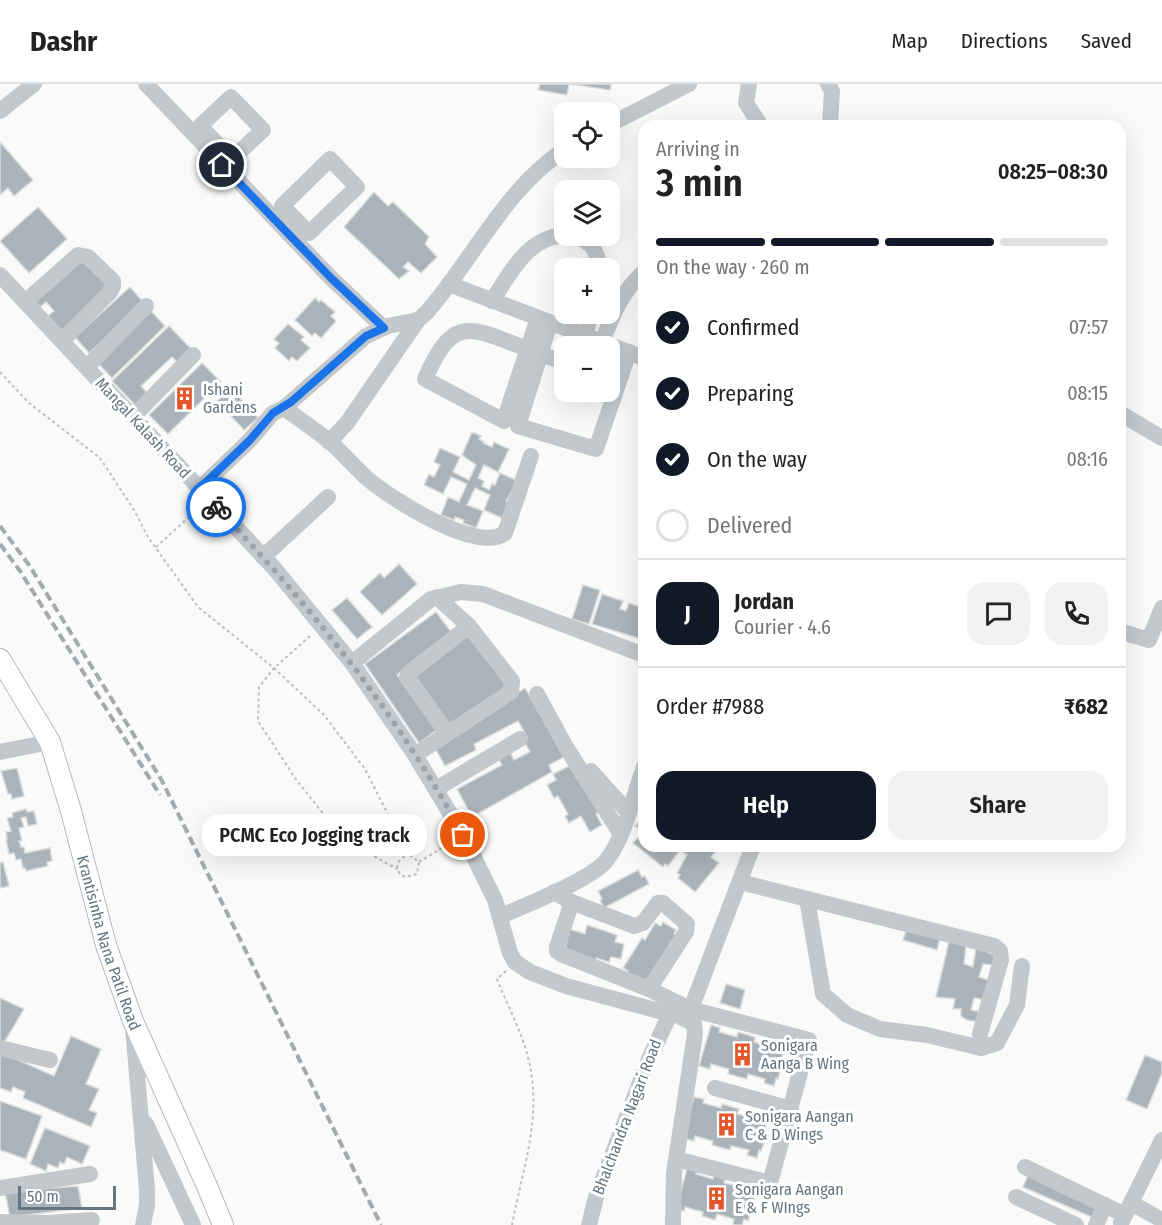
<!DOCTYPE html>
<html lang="en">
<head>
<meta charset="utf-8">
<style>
	:root { --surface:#fff; --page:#f2f2f2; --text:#222; --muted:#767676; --line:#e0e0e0; --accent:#111827 }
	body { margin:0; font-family:"Fira Sans Condensed",sans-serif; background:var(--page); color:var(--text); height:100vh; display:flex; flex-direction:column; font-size:22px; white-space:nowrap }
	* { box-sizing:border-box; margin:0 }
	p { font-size:20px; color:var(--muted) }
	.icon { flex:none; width:33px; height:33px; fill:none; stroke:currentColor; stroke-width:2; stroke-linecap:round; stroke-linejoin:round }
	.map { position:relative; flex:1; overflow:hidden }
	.side { position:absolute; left:638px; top:36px; width:488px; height:732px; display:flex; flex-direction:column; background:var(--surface); border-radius:18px; box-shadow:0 6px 24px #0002 }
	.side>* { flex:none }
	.controls { position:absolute; left:554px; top:18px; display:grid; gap:12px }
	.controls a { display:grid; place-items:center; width:66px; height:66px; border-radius:12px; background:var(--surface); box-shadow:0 6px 24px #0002; font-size:30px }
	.scale { position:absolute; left:18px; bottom:15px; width:98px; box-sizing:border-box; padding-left:6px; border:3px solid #657683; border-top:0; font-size:16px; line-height:21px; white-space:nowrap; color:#657683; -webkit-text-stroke:4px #fff; paint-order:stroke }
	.pin { position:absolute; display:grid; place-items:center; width:51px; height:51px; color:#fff; margin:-26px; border:3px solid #fff; border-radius:50%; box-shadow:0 2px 6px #0007 }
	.courier { position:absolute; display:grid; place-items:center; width:60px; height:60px; margin:-30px; border:4px solid #1a73e8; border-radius:50%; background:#fff; color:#222; box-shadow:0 2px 8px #0007 }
	.bubble { position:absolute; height:42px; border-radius:18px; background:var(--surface); box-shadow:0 6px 24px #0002; font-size:20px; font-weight:600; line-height:42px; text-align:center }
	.overview em { font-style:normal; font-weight:600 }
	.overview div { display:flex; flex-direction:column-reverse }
	.overview { display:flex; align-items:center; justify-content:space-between; height:102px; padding:0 18px }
	h1 { font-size:39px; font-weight:600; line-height:45px }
	.bar { display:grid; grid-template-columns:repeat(4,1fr); gap:9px 6px; align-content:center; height:72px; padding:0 18px }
	.bar i { height:8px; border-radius:4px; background:var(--line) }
	.bar .selected { background:var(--accent) }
	.bar p { grid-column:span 4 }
	.line { display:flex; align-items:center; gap:15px; padding:0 18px; border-top:2px solid var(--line) }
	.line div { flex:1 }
	.round { display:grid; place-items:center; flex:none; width:63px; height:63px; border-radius:18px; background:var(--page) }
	ol { padding:0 18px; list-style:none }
	li { display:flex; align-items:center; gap:18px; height:66px }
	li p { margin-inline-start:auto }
	li .icon { padding:6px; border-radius:50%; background:var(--accent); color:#fff; stroke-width:4 }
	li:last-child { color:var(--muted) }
	li i { width:33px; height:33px; border:3px solid var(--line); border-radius:50% }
	.action { display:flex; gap:12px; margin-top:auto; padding:12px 18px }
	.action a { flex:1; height:69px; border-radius:18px; background:var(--accent); color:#fff; font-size:24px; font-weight:600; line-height:69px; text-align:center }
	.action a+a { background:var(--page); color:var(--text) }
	header { display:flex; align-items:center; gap:36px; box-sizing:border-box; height:84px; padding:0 30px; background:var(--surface); border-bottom:2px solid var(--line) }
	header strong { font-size:28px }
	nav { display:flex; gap:33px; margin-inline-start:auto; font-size:21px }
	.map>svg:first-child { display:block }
</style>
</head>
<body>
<header>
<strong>Dashr</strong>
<nav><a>Map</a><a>Directions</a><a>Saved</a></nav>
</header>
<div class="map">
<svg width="1162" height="1141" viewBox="0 0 1162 1141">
	<rect width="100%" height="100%" fill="#fafaf8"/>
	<g fill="#aab3b9" stroke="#dcdcda" stroke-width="1.5">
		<polygon points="540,0 611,0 610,6 569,0 567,11 538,6"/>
		<polygon points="0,58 33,96 14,112 8,104 0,111"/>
		<polygon points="374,108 388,122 393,118 429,153 425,160 437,173 421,189 408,178 403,183 409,187 399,195 344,143"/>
		<polygon points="38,123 67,155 29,189 0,157"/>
		<polygon points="86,173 112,203 61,247 48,232 54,227 46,218 40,223 35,217"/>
		<polygon points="130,203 144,219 89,269 75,253"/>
		<polygon points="315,214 319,218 321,216 335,228 331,232 336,237 321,254 315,249 312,252 295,236"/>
		<polygon points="150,226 165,242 112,294 97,278"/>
		<polygon points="288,240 304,253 301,256 310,264 297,277 292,273 289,277 275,264 279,259 274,255"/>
		<polygon points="169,242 192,266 178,279 172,273 141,302 147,309 135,321 112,297"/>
		<polygon points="202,279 221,298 168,350 149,331"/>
		<polygon points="231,304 258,334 244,346 217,317"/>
		<polygon points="472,348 481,352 479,355 484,358 483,359 492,363 494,358 509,365 498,388 484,381 478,394 484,397 482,402 489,406 492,400 495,401 500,389 518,397 506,417 508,418 502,434 484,426 490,411 475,404 467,421 483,427 476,444 463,439 464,436 455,433 454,436 441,431 448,413 459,418 467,400 451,393 443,410 424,401 429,390 434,393 440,381 434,378 440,364 460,373 453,388 469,396 476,381 462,371"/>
		<polygon points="399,480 417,500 382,531 360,508 380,489 384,494"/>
		<polygon points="583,501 600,506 589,540 572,535"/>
		<polygon points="602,510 623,517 620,525 626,527 629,519 644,524 641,533 644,534 644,556 592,540"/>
		<polygon points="347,514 372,543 357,555 332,526"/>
		<polygon points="436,528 452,549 397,591 438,645 419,659 365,580"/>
		<polygon points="469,548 508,601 449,643 410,590"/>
		<polygon points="525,604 564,673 549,681 552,688 472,733 457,705 502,681 497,672 509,666 514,676 530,668 523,655 527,653 518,637 474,660 476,666 445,682 434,662"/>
		<polygon points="569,682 599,728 596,730 602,741 590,748 581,732 569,739 565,732 568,730 558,712 554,714 547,701 556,696 553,690"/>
		<polygon points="17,684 24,712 12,715 11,710 8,710 1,687"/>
		<polygon points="26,725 27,728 34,727 37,740 28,742 26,733 21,734 24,743 19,744 22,757 19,757 21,763 24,763 25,769 50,764 52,777 47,778 48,782 26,787 25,784 23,784 21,775 16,776 14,769 9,770 6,755 7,755 6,748 11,747 7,734 13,733 12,729"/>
		<polygon points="644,732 644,762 711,762 717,766 711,773 719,779 695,808 678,794 680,791 677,789 687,771 680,766 668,782 665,780 663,783 633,759 643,748 635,742"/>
		<polygon points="3,778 9,802 0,804 0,779"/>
		<polygon points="638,786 642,793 645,792 649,800 604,824 600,816 602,815 598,807"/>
		<polygon points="663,838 676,846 674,850 677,852 649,899 626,890 628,887 623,884 642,854 645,856 655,839 661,842"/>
		<polygon points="587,841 617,851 615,858 624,860 621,875 611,873 609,878 596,874 596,877 565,866 569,845 585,850"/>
		<polygon points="907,844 940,854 937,866 903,856"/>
		<polygon points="949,857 966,862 964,880 973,883 976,864 995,871 993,881 983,880 979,893 991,897 987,916 974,914 971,926 982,928 979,938 967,936 961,932 961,925 953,925 955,915 936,913"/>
		<polygon points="726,900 745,906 740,925 720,919"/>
		<polygon points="0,914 24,925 2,962 0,962"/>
		<polygon points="711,941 720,944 719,948 737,953 738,948 755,953 754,958 776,964 778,959 786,961 777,986 780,987 778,995 776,994 774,1002 764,999 765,995 748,990 747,995 728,990 729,985 711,980 710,985 699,982"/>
		<polygon points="71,952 101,965 86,1000 99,1005 89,1026 97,1029 91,1043 23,1014 25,1008 13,1003 11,1008 0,1004 0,968 54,992"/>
		<polygon points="1145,971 1162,978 1162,989 1147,1025 1126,1016"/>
		<polygon points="694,1013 704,1015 703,1019 721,1024 722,1020 739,1025 737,1030 760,1036 761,1031 769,1033 760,1058 764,1059 761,1067 759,1066 757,1074 747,1071 749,1066 731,1062 730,1066 712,1061 713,1057 695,1052 694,1057 683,1054"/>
		<polygon points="0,1017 42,1032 26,1075 0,1066"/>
		<polygon points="45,1044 90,1062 82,1080 67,1073 64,1080 60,1078 58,1084 48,1080 46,1087 30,1080"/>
		<polygon points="687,1085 697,1087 696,1090 713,1095 714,1092 725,1095 724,1099 744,1104 746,1100 754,1102 752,1111 755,1112 753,1118 749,1117 746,1129 750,1130 748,1137 744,1135 742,1141 735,1141 733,1140 734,1135 717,1130 715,1136 702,1132 703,1128 685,1123 684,1127 676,1125"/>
		<polygon points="1029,1089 1102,1120 1096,1135 1023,1103"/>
		<polygon points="78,1102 82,1124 10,1133 5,1108"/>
	</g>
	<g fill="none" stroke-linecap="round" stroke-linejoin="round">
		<defs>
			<g id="major">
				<path id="s1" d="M 0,575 L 50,658 L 71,727 L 106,861 L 133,937 L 207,1102 L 223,1141"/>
			</g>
		</defs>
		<use href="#major" stroke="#b5babe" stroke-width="22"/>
		<g stroke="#bbbfc2" stroke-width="2" stroke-dasharray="3 3" stroke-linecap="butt">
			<polyline points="0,288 29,319 100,374 134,426 148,453 198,523 274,584 259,603 258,637 295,694 343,755 397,785"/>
			<polyline points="156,463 198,425"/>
			<path d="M 310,552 L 274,584 L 324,631 L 365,685 L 408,770 L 419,778 L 417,790 L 405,793 L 400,790 C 394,780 399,776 408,770"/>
			<polyline points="419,778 450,759"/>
			<path d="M 506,887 L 497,895 C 506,919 522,948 528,973 C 543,1033 523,1082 512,1141"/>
		</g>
		<g stroke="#c3c8cc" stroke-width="16">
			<polyline points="146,0 331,194 384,244"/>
			<polyline points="749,0 746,19 761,42"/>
			<polyline points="828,0 832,7 830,41 828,42"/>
			<polygon points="231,13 263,46 232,75 200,42"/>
			<polyline points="0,27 34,0"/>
			<polyline points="609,41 689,0"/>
			<polygon points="330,75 357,103 309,149 282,122"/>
			<path d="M 573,152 C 590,156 598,166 599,184"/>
			<polyline points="0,191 274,484 352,579 415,671 463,751 495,816 510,869 515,878 530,888 566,902 659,927 671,928 694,940 695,950 674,1089 673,1141"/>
			<polyline points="449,200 644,274"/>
			<path d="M 492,217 C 510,189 527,154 564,151"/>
			<polyline points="25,218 78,171 88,173 113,197 113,202 110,208 62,257"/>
			<polyline points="550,239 518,342 596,365 629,268"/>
			<polyline points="585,252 591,230"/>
			<path d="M 602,258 C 613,231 621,208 644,188"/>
			<path d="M 527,265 C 470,243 453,230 425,295 L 504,337 L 538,234"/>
			<polyline points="540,270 564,278"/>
			<polyline points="87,283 146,222"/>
			<path d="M 284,324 C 299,335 314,345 329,357 C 343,369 355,384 369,396 C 392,415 477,470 505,449 L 531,372"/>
			<polyline points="133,333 193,271"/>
			<polyline points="1119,338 1123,331 1162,354"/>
			<polyline points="329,358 347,339 418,236"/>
			<path d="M 199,405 L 250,356 L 273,329 L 284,324 L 366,252 L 388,242 L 418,236 L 427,228 C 474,174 504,106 564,66"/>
			<polyline points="263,473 328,413"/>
			<polyline points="437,513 469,542 409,589 407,593 447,649"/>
			<polyline points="1119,547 1149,556 1162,524"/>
			<polyline points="352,579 431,515 461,508 483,510 644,571"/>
			<polyline points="537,610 566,663 620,749"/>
			<polyline points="0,668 50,658"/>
			<polyline points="415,671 511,608 512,597 469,542"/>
			<polyline points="591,687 628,728"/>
			<polyline points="436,705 520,655"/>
			<polyline points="740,798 994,862 1000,867 1001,876 980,950"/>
			<polyline points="554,808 569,817 634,842 643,839 658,819 663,819 687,840 686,848 649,905 690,925 809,956 770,1099 676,1075"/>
			<polyline points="807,815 823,910 847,931 880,945 927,951 981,964 997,959 1017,921 1022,882"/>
			<polyline points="572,818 557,863 557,867 561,870 649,905"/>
			<path d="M 501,832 C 526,821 590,796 606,777 C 625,753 633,712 644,683"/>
			<polyline points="687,935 753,762"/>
			<polyline points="133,944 147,1106 147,1121 143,1141"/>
			<polyline points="0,964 50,976"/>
			<polyline points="715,1004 791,1025"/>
			<polyline points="146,1040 193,1141"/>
			<polyline points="1025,1083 1125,1131"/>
			<polyline points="0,1104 90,1090"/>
			<polyline points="1016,1113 1076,1141"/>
			<polyline points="1131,1119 1162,1136"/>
			<polyline points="0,1138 47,1139 47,1141"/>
			<polyline points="47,1139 92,1136"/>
			<polyline points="1121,1139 1162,1056"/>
			<polyline points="589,1141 596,1113 649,975 671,928"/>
			<polyline points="1096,1141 1105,1121"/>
		</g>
		<use href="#major" stroke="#fff" stroke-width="20"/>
		<g stroke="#a2aab0" stroke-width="4" stroke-dasharray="9 4.5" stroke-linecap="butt">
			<polyline points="0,442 29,481 161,695 381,1141"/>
			<polyline points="0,460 20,487 160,711"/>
		</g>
	</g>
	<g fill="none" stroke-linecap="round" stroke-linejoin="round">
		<path stroke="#99a4ac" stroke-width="6" stroke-dasharray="0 10.8" d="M 216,423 C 311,522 397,630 463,751"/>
		<polyline stroke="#1a73e8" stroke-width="8" points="216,423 199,405 250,356 273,329 291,318 366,252 384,244 331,194 222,81"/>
	</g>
	<defs>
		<symbol id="building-bare" viewBox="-9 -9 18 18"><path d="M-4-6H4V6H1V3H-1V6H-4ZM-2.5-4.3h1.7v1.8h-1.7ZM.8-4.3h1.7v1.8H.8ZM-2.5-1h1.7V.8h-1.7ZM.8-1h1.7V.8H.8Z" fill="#e4572e" stroke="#fff" stroke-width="2.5" paint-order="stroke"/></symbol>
	</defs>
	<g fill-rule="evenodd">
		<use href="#building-bare" x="168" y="298" width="33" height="33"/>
		<use href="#building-bare" x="726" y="954" width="33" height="33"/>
		<use href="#building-bare" x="710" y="1024" width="33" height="33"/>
		<use href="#building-bare" x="700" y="1098" width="33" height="33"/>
	</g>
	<g text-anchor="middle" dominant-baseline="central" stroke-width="6" stroke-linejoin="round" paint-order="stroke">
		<g font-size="16" fill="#657683" stroke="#fff" text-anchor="start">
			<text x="203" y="305">Ishani<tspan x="203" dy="18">Gardens</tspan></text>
			<text x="761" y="961">Sonigara<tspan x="761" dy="18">Aanga B Wing</tspan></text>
			<text x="745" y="1032">Sonigara Aangan<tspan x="745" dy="18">C &amp; D Wings</tspan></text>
			<text x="735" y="1105">Sonigara Aangan<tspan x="735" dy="18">E &amp; F WIngs</tspan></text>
		</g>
		<g font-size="16" fill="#657683" stroke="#fff">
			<text transform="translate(143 344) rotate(47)">Mangal Kalash Road</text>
			<text stroke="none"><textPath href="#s1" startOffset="306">Krantisinha Nana Patil Road</textPath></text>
			<text transform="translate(627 1033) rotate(-69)">Bhalchandra Nagari Road</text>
		</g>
	</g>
</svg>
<div class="controls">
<a><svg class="icon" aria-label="locate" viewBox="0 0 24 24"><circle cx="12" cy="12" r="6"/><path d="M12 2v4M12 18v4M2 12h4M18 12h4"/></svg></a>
<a><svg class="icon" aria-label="layers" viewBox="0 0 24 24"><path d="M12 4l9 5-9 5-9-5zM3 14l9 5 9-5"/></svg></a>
<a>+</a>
<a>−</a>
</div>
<div class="scale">50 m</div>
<div class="pin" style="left:463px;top:751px;background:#ea580c"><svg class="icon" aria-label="bag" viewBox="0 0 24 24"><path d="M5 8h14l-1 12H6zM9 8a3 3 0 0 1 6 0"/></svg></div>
<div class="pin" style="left:222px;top:81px;background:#1f2937"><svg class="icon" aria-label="home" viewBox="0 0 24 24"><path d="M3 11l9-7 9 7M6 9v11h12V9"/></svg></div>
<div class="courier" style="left:216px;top:423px"><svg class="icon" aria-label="bike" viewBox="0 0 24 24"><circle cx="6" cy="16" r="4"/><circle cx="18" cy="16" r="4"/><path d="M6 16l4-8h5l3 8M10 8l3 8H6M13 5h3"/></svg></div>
<div class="bubble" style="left:202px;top:730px;width:225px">PCMC Eco Jogging track</div>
<section class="side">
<div class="overview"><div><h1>3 min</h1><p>Arriving in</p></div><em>08:25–08:30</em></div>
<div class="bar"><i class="selected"></i><i class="selected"></i><i class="selected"></i><i></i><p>On the way · 260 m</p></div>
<ol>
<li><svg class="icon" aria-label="check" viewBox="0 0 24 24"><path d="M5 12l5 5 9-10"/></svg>Confirmed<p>07:57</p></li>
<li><svg class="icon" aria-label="check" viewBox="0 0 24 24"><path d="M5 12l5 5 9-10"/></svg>Preparing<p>08:15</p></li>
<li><svg class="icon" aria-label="check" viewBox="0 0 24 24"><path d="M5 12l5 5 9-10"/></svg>On the way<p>08:16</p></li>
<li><i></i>Delivered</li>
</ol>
<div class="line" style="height:108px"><b class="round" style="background:var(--accent);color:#fff">J</b><div><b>Jordan</b><p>Courier · 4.6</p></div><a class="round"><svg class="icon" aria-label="chat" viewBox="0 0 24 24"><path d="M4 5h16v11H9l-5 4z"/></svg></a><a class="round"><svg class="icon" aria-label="phone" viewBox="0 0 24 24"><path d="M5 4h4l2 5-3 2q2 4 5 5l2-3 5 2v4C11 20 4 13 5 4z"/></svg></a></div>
<div class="line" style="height:78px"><div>Order #7988</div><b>₹682</b></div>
<div class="action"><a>Help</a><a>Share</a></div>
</section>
</div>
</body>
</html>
